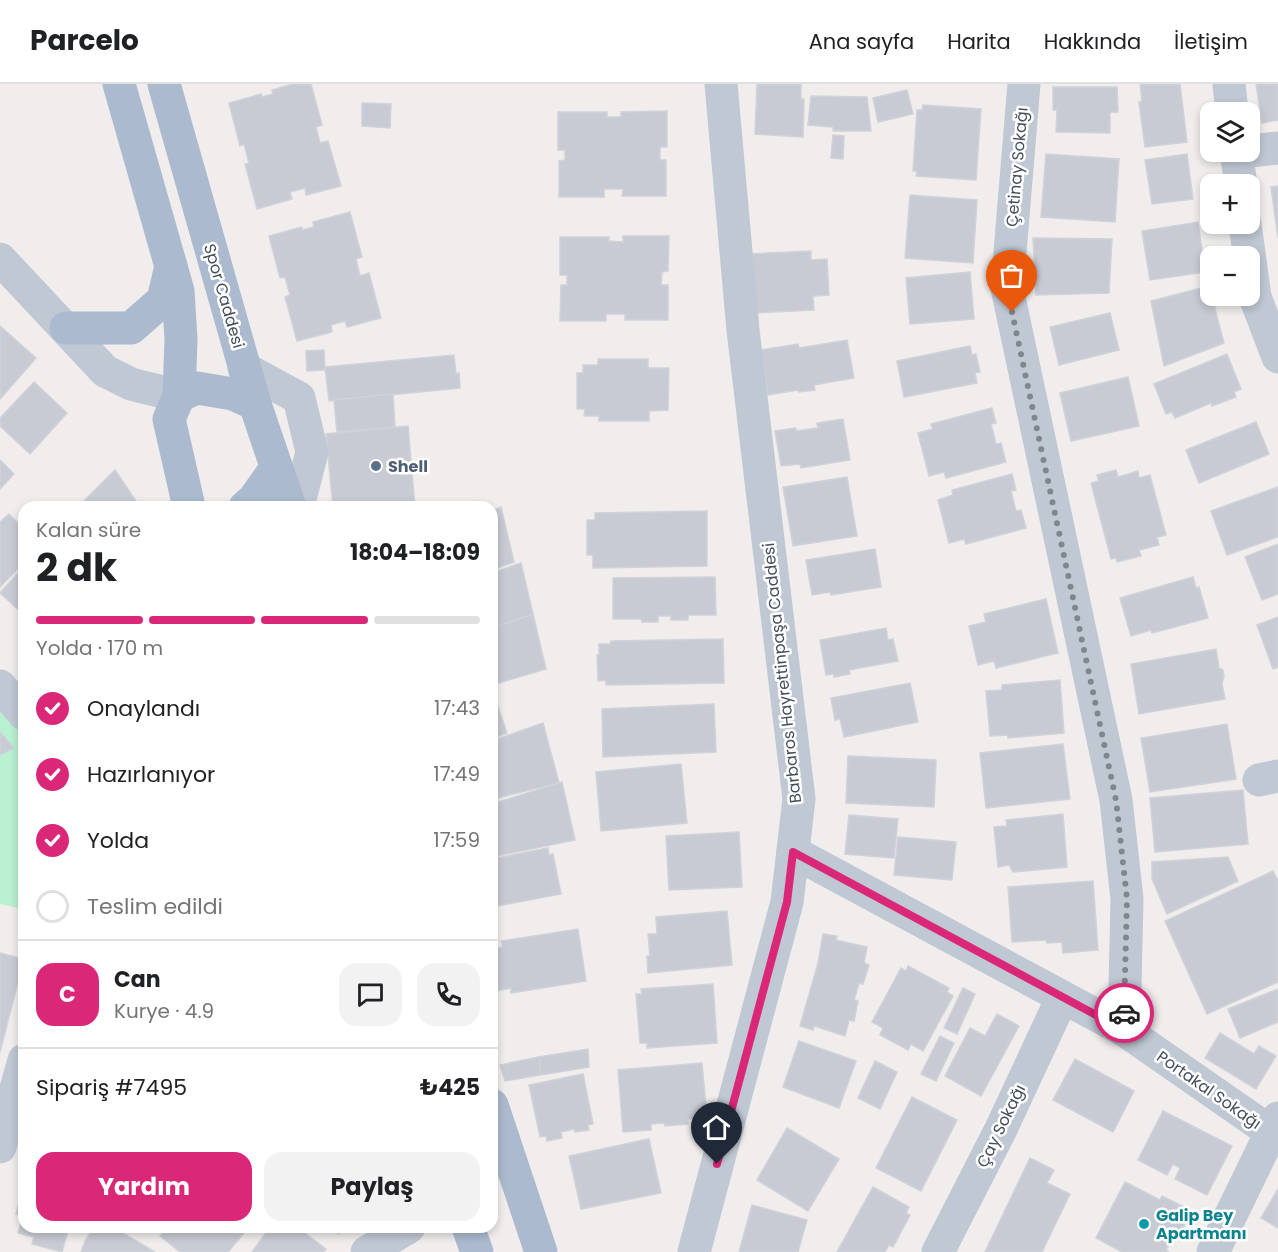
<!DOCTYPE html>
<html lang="tr">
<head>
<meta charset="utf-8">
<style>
	:root { --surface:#fff; --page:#f2f2f2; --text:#202124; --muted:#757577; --line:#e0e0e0; --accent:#db2777 }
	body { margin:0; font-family:Poppins,sans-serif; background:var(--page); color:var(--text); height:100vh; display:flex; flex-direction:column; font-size:22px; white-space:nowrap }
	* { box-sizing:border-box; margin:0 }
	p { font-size:20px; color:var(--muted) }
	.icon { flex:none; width:33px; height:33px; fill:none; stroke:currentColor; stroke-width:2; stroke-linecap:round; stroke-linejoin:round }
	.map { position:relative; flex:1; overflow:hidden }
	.side { position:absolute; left:18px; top:417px; width:480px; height:732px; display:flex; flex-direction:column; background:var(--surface); border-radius:18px; box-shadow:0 3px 9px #0003 }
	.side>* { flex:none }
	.fabs { position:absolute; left:1200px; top:18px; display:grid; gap:12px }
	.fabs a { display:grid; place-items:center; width:60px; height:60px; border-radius:12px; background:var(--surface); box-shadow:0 3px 9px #0003; font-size:30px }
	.pin { position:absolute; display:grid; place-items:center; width:51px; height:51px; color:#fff; margin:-62px -26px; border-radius:50% 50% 50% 0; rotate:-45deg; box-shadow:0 0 6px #0007 }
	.pin .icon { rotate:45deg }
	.courier { position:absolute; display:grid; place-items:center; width:60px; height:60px; margin:-30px; border:4px solid #db2777; border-radius:50%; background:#fff; color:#222; box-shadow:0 2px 8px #0007 }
	.summary em { font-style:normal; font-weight:700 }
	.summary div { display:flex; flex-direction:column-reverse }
	.summary { display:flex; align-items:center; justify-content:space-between; height:102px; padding:0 18px }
	h1 { font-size:39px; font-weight:700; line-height:45px }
	.bar { display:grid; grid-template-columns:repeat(4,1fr); gap:9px 6px; align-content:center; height:72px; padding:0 18px }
	.bar i { height:8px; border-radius:4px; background:var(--line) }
	.bar .current { background:var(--accent) }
	.bar p { grid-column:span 4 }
	.line { display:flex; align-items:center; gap:15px; padding:0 18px; border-top:2px solid var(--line) }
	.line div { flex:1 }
	.round { display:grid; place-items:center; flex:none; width:63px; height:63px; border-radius:18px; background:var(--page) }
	ol { padding:0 18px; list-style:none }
	li { display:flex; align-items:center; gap:18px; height:66px }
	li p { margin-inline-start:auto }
	li .icon { padding:6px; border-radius:50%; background:var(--accent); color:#fff; stroke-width:4 }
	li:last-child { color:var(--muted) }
	li i { width:33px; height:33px; border:3px solid var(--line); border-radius:50% }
	.button { display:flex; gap:12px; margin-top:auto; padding:12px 18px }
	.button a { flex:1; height:69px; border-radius:18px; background:var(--accent); color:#fff; font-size:24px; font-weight:700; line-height:69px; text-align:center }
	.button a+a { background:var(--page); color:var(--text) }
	header { display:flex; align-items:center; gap:36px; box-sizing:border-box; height:84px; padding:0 30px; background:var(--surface); border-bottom:2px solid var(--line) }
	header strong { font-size:28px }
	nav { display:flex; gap:33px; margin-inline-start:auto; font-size:21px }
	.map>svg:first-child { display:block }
</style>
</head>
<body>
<header>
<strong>Parcelo</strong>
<nav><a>Ana sayfa</a><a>Harita</a><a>Hakkında</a><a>İletişim</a></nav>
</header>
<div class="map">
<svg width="1278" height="1168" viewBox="0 0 1278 1168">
	<rect width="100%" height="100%" fill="#f0edec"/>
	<polygon fill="#b8f0d1" points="0,621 24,653 24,825 0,820"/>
	<g fill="#c8cbd3" stroke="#d0d2d9" stroke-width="1.5">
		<polygon points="293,0 311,0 322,41 316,43 320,59 328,57 341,102 306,111 305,104 290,108 292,115 257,125 245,80 249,79 244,60 240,62 229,19 261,10 262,13 273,10 272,6"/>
		<polygon points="757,0 801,0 801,15 804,15 803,53 755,50"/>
		<polygon points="1140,0 1180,0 1187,58 1145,63 1139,18 1142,17"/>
		<polygon points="1256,0 1278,0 1278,36 1262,39"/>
		<polygon points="1053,3 1117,3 1118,28 1110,28 1110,49 1056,48 1057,26 1053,26"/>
		<polygon points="907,6 913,30 878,38 873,14"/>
		<polygon points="811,12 867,13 871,47 833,47 833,43 808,41"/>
		<polygon points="362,19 391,20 390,44 362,42"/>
		<polygon points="923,21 981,25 976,96 916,92 917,87 913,87 917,26 922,26"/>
		<polygon points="667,27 667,63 660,63 660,76 666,76 666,112 622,112 623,105 604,105 604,113 559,113 559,77 565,76 565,66 558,66 558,28 607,28 607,33 621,33 621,28"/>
		<polygon points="833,51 844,52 843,75 831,74"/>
		<polygon points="1046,70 1119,75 1115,138 1041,133"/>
		<polygon points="1187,70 1193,115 1152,120 1145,76"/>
		<polygon points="1278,102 1278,154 1271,103"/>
		<polygon points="910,111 977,116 973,179 905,174"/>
		<polygon points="350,128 362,173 356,175 360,192 369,189 381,234 347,243 345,237 331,241 332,248 297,257 285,213 290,211 285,193 280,194 269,152 302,143 302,146 314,143 313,138"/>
		<polygon points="1198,138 1205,188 1150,196 1142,147"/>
		<polygon points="623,152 669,152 668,187 662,188 661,201 668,201 668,236 625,236 625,230 606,230 606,237 560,237 561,201 567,201 567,191 560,191 560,153 609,153 609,157 623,158"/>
		<polygon points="1033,154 1112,155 1109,209 1036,211"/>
		<polygon points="811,167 811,176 827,175 829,211 813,212 814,226 752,229 749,170"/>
		<polygon points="970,188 974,235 910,240 906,194"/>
		<polygon points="1209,202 1224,259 1164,282 1151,217"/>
		<polygon points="1110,229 1119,266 1059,281 1050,243"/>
		<polygon points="0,242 36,274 0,315"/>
		<polygon points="847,256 854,294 814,301 815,306 799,308 798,306 768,311 761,266 798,260 799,264"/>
		<polygon points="970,262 972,271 976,270 980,288 975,289 977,299 904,313 897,277"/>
		<polygon points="324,266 325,286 307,287 306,267"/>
		<polygon points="1227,270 1241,305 1234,308 1236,313 1212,322 1211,319 1175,334 1172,328 1166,330 1154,300"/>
		<polygon points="454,271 456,290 459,289 460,304 329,317 325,283"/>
		<polygon points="598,275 648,275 648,284 669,284 668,326 649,327 649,337 599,337 599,332 584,332 585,325 577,325 577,289 583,289 583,281 598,281"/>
		<polygon points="1128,293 1139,342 1071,357 1060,309"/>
		<polygon points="34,298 67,329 30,370 0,342 0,334"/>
		<polygon points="393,310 395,343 337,348 334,316"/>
		<polygon points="992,324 996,339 991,340 996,360 1001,359 1006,378 946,394 944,388 929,392 918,349 933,345 931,340"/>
		<polygon points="843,335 850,376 801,384 800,380 781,382 775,347 796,344 796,347 818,344 817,339"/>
		<polygon points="1256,338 1269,370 1199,399 1186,366"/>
		<polygon points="408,342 415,423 333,423 326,350"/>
		<polygon points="0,376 14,390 0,405"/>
		<polygon points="115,386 140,423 78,423"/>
		<polygon points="1116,386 1118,393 1138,387 1139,394 1150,391 1166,451 1157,453 1159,461 1139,466 1141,472 1117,478 1116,474 1111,475 1091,399 1099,397 1097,391"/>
		<polygon points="1012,390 1016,406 1011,407 1016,427 1021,426 1026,444 966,460 964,455 949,459 938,416 953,411 952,406"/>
		<polygon points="847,393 857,452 793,462 783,403"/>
		<polygon points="1278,403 1278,453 1227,471 1211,427"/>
		<polygon points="501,423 514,478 492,486 492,427"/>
		<polygon points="707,427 707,482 593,484 593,471 587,471 587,436 595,436 595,429"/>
		<polygon points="9,430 24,445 24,479 0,503 0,438"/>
		<polygon points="1278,460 1278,510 1262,516 1245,473"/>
		<polygon points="875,465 881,503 831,511 830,508 812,511 806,476"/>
		<polygon points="521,479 533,530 492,544 492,489"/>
		<polygon points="24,482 24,531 0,509"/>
		<polygon points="715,493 716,531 688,531 688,536 671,536 671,532 658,532 658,538 642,538 641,535 613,535 613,494"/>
		<polygon points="1193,493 1196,504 1199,503 1208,534 1152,549 1151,546 1131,552 1120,514"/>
		<polygon points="1046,515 1058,569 996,584 994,577 978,581 969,542 986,538 984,530"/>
		<polygon points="533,530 546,585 492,601 492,544"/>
		<polygon points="1278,533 1278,583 1273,585 1257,541"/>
		<polygon points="886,544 888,556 893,555 898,577 849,586 850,590 834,593 834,590 826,591 820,556"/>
		<polygon points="723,555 724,599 606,601 606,596 598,597 597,571 599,571 599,560 610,560 611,557"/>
		<polygon points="1216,565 1219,584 1223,586 1224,592 1222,600 1225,615 1139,630 1131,580"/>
		<polygon points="1060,596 1064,649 1008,654 1008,651 990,652 986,607 1002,606 1002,601"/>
		<polygon points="910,599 918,638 844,653 840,635 835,636 831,614"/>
		<polygon points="494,611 507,649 494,654 492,612"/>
		<polygon points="714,620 716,668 603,673 602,625"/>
		<polygon points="543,639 559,699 497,714 492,694 492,657"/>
		<polygon points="1227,640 1236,695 1150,708 1141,654"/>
		<polygon points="0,648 14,664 0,671"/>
		<polygon points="1063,660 1070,715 986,724 980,669"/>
		<polygon points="848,672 936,676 934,723 846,719"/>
		<polygon points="681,680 687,739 601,747 596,688"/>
		<polygon points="562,698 575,756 492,773 492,720"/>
		<polygon points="1243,706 1248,760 1155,768 1150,714"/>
		<polygon points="1063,730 1067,783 1013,788 1009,781 998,783 994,743 1007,742 1006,736"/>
		<polygon points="849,731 898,735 894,774 845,770"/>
		<polygon points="739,748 742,803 669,806 666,752"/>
		<polygon points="898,753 956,758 952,796 894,791"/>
		<polygon points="548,764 549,771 553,770 561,810 492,823 492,775"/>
		<polygon points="1228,773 1238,797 1167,830 1152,795 1152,778"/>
		<polygon points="1273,787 1278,797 1278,898 1207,930 1165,837"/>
		<polygon points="1093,797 1098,866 1063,869 1062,858 1047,859 1046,856 1012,858 1008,803"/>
		<polygon points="727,827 732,881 648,889 647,872 650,872 648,850 657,850 656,833"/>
		<polygon points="578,845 586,897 511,909 511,904 496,907 492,865 503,863 501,857"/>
		<polygon points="823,850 837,852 836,856 867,863 864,879 869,881 863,900 859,899 854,916 858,917 854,937 849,936 845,952 814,942 813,946 800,942 818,879"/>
		<polygon points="0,869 24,875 0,968"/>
		<polygon points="908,882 949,904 947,908 953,912 923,967 911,960 908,966 880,951 883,944 872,938 901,884 906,887"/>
		<polygon points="713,900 717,959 647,964 647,959 640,959 636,910 642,910 641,905"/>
		<polygon points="963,904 975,910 957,950 944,944"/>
		<polygon points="1278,905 1278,938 1240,954 1228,925"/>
		<polygon points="997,930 1019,942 981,1012 945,992 970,944 985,952"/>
		<polygon points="1220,949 1254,970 1259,962 1276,972 1256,1005 1205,974"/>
		<polygon points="940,952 954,959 936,997 921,990"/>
		<polygon points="799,957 856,977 839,1024 783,1003"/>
		<polygon points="588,965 589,983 541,991 539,973"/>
		<polygon points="539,973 541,991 505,997 500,981"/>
		<polygon points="1075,975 1134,1007 1113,1048 1053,1016"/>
		<polygon points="875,977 897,988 880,1025 858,1014"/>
		<polygon points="702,979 707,1033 688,1035 688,1040 665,1042 664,1039 651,1040 651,1046 623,1048 618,986"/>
		<polygon points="583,990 593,1040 588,1041 589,1046 575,1048 574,1045 561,1048 562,1054 547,1057 546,1052 540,1053 529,1001"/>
		<polygon points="912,1013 957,1036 921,1107 876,1084"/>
		<polygon points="1163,1027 1232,1062 1207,1111 1175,1095 1180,1084 1173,1080 1167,1091 1138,1076"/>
		<polygon points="787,1044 839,1075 808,1127 757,1096"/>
		<polygon points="649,1055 661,1109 581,1125 569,1072"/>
		<polygon points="1030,1074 1054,1086 1047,1099 1070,1110 1042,1168 985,1168"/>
		<polygon points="1125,1098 1160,1116 1162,1112 1186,1124 1183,1129 1189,1132 1180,1150 1176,1148 1166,1166 1169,1168 1122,1168 1096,1154"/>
		<polygon points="873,1103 909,1123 906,1129 910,1131 893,1163 889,1161 885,1168 837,1168"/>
		<polygon points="1278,1105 1278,1144 1261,1134"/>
		<polygon points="24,1115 24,1143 69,1143 62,1168 32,1160 34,1153 18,1149 23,1132 16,1130 19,1119 23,1120"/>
		<polygon points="752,1121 807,1136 798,1168 739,1168"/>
		<polygon points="94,1143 113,1143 155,1168 81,1168 85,1157"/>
		<polygon points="168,1143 249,1143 228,1168 180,1168 160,1152"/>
		<polygon points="270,1143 297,1143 326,1165 323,1168 252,1168"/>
		<polygon points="331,1143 344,1143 339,1150"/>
	</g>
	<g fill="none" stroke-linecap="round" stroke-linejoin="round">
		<g stroke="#bfc8d3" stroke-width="33">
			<polyline points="1024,0 1007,204 1116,716 1127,815 1124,946"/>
			<polyline points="1229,0 1232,28"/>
			<polyline points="1250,67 1278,64"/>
			<polyline points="1236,68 1241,100"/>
			<polyline points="1245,140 1255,213 1278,273"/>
			<polyline points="0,175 105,287 131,300 179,312"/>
			<polyline points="244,284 299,314 312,368 298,423"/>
			<polyline points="0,602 24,630"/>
			<polyline points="1259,696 1278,692"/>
			<polyline points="793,768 1124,946 1278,1053"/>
			<polyline points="0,1063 24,976"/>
			<polyline points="367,1168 409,1143"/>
			<polyline points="694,1168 787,818 799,715 743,246 721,0"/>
			<polyline points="938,1168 1001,1045 1062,914"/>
			<polyline points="1213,1168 1278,1034"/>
		</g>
		<g stroke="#abbace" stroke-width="33">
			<polyline points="119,0 178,207 181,255 179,312 169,335 189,423"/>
			<polyline points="164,0 255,320 290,423"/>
			<polyline points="66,244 131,244 163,216 171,182"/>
			<polyline points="179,312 197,304 233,310 255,320"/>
			<polyline points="245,423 254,415 276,384"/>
			<polyline points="492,1021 541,1168"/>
			<polyline points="468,1143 477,1168"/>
		</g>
	</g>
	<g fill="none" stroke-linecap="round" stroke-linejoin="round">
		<polyline stroke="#80868e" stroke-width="6" stroke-dasharray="0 10.8" points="1012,228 1116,716 1127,815 1124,929"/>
		<polyline stroke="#db2777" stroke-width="8" points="717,1080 787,818 793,768 1124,946 1124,929"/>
	</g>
	<circle fill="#5c6f8a" stroke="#fff" stroke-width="2" cx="376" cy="382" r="6"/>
	<circle fill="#0f9aa8" stroke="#fff" stroke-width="2" cx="1144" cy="1140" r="6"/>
	<g text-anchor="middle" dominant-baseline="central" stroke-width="5" stroke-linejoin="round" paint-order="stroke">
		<g font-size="16" fill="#444f5b" stroke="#fff">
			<text transform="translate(1017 83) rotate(-85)">Çetinay Sokağı</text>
			<text transform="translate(224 212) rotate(74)">Spor Caddesi</text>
			<text transform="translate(782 589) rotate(-96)">Barbaros Hayrettinpaşa Caddesi</text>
			<text transform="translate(1209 1006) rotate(35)">Portakal Sokağı</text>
			<text transform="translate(1001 1042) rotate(-64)">Çay Sokağı</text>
		</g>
		<g font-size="16" font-weight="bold" fill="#4e5e75" stroke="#fff" text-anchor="start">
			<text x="388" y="382">Shell</text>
		</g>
		<g font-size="16" font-weight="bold" fill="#0d838f" stroke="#fff" text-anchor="start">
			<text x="1156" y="1131">Galip Bey<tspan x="1156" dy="18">Apartmanı</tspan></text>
		</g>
	</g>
</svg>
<div class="fabs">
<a><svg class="icon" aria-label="layers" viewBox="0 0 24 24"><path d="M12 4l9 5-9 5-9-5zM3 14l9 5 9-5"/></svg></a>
<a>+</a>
<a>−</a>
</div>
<div class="pin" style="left:1012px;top:228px;background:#ea580c"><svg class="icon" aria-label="bag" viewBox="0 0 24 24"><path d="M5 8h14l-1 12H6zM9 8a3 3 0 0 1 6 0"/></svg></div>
<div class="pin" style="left:717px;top:1080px;background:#1f2937"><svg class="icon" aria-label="home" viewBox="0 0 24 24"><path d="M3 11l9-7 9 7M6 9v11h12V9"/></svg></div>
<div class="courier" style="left:1124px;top:929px"><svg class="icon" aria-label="car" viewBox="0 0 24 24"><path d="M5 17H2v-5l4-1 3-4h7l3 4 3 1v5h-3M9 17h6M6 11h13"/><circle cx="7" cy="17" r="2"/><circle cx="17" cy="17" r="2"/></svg></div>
<section class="side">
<div class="summary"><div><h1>2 dk</h1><p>Kalan süre</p></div><em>18:04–18:09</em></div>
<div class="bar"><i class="current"></i><i class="current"></i><i class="current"></i><i></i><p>Yolda · 170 m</p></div>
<ol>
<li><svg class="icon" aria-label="check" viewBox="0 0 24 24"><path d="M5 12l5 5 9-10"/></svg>Onaylandı<p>17:43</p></li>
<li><svg class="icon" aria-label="check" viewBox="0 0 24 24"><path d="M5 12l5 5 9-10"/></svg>Hazırlanıyor<p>17:49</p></li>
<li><svg class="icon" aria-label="check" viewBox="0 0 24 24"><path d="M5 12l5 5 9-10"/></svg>Yolda<p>17:59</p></li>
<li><i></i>Teslim edildi</li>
</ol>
<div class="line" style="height:108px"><b class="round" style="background:var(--accent);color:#fff">C</b><div><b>Can</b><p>Kurye · 4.9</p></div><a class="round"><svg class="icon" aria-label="chat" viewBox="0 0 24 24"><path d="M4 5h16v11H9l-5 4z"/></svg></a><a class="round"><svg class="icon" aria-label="phone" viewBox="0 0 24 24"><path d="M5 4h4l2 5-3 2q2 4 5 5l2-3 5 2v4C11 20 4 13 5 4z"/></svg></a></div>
<div class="line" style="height:78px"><div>Sipariş #7495</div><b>₺425</b></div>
<div class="button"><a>Yardım</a><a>Paylaş</a></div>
</section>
</div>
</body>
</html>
